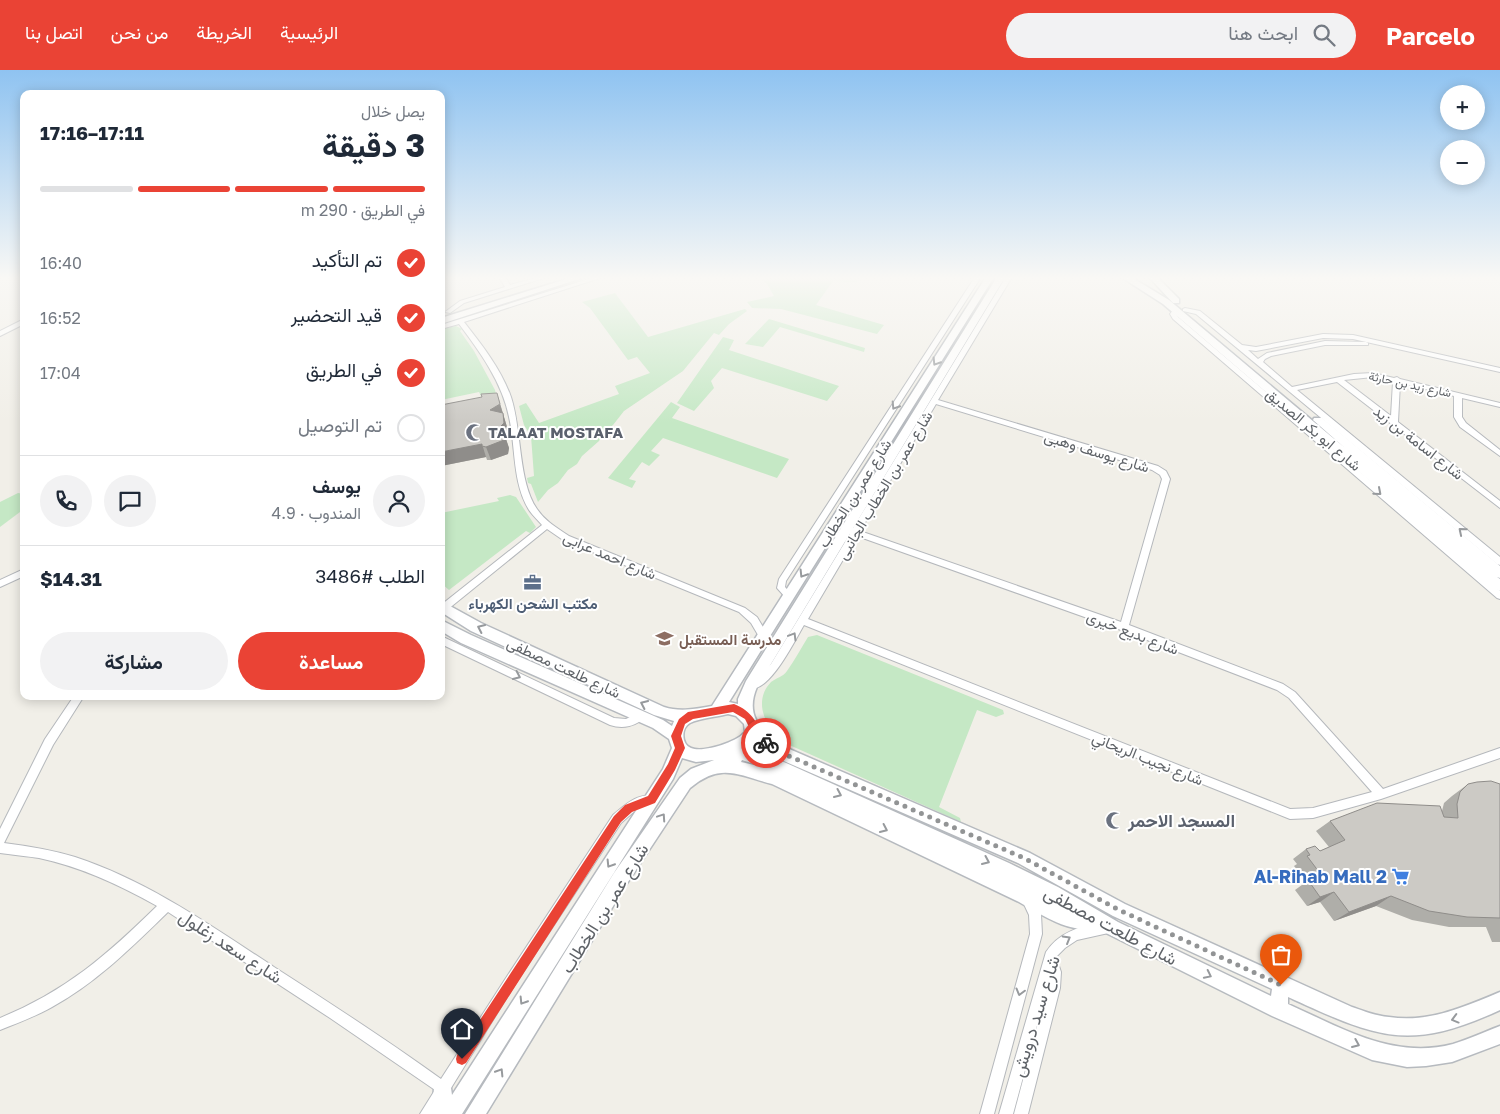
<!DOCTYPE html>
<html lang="ar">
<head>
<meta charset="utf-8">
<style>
	:root { --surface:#fff; --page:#f2f2f3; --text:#1f2937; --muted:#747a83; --line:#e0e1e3; --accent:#ea4335 }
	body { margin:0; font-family:"Golos Text",Vazirmatn,sans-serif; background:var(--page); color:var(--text); direction:rtl; height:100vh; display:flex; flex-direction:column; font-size:19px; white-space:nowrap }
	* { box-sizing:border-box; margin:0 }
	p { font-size:16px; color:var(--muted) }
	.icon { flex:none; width:28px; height:28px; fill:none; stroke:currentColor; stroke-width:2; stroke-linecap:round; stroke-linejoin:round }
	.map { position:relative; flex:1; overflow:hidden; direction:ltr }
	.drawer { position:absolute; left:20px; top:20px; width:425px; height:610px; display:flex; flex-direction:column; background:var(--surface); border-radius:10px; box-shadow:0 2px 12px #0003; direction:rtl }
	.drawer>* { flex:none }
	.fabs { position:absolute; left:1440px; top:15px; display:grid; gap:10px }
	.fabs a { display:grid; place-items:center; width:45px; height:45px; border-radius:50%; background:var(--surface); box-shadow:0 2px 12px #0003; font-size:25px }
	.pin { position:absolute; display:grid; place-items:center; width:42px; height:42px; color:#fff; margin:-51px -21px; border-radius:50% 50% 50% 0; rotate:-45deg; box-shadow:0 0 5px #0007 }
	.pin .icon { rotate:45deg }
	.courier { position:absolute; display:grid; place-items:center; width:50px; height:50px; margin:-25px; border:4px solid #ea4335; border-radius:50%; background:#fff; color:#222; box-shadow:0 1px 6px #0007 }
	.overview em { font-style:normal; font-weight:700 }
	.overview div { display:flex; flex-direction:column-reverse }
	.overview { display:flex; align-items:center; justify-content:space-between; height:85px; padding:0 20px }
	h1 { font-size:32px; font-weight:700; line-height:38px }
	.bar { display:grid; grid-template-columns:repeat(4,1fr); gap:8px 5px; align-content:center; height:60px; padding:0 20px }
	.bar i { height:6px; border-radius:4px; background:var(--line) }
	.bar .current { background:var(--accent) }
	.bar p { grid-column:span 4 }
	.line { display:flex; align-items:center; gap:12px; padding:0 20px; border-top:1px solid var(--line) }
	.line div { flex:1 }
	.round { display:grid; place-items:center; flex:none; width:52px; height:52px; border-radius:26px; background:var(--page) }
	ol { padding:0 20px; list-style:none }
	li { display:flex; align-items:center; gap:15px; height:55px }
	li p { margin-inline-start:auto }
	li .icon { padding:5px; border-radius:50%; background:var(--accent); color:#fff; stroke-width:4 }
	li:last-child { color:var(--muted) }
	li i { width:28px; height:28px; border:2px solid var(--line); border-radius:50% }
	.primary-button { display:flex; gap:10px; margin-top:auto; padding:10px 20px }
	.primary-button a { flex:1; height:58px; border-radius:30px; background:var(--accent); color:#fff; font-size:20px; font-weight:700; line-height:58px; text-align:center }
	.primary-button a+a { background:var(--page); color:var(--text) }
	header { display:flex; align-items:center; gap:30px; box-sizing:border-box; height:70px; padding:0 25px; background:var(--accent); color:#fff }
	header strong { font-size:24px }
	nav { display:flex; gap:28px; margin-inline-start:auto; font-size:18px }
	.search { width:350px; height:45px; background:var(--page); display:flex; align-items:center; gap:12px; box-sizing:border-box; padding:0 18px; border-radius:28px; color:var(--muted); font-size:19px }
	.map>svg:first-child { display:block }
</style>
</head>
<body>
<header>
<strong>Parcelo</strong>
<div class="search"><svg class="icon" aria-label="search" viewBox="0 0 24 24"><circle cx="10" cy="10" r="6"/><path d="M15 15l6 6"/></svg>ابحث هنا</div>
<nav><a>الرئيسية</a><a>الخريطة</a><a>من نحن</a><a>اتصل بنا</a></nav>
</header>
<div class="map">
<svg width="1500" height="1044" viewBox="0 0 1500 1044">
	<rect width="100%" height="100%" fill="#f1efe8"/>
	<g fill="#c5e8c5">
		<polygon points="759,207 822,208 863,207 856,212 833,211 816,235 884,255 877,264 781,239 752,238 747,232 774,226 767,214"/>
		<polygon points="615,223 648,267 745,239 747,241 729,254 719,265 714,263 683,301 624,341 613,355 604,362 599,371 582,386 577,394 568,400 558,413 548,420 538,432 531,414 528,413 527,408 534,406 531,366 524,355 519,336 526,333 539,353 619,324 615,316 650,303 637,287 628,290 590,238 582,232"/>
		<polygon points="769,249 865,278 864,282 780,257 763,277 745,274"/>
		<polygon points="456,256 462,259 460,261 474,281 495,320 496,324 482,328 479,322 441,330 441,259"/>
		<polygon points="723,267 734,270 729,280 839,316 827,331 722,298 711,311 714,318 694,341 677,333"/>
		<polygon points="671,332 680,337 672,348 789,389 777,408 663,368 651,381 660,385 649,396 642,392 629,409 636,411 632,418 608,408"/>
		<polygon points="18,423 24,424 24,439 0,457 0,432"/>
		<polygon points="510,425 516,427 536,457 530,463 526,461 449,520 441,513 441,443 499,431 497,428"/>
		<path d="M 817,565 L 1003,640 L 1004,644 L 996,647 L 977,640 L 939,737 L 960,748 L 961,752 L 785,673 C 766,659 752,632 771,612 C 776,608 783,607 787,601 C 795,590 801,578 808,567 Z"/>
	</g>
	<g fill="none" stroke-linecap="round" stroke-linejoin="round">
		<defs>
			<g id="street">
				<polygon points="499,207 505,207 510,215 539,207 547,207 464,233 450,243 445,242 460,231 505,217"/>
				<path d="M 595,207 L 603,207 L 464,252 C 482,275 501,299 511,327 C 522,360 518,412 537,439 C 545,451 557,458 569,466 L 745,538 L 757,547 L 769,567 L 767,570 L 761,570 L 751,553 L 739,542 L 563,470 L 547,459 L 447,540 L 441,541 L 441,535 L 542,455 C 538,450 533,446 529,440 C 512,412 516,378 509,347 C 502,312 480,282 459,254 L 441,259 L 441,255 Z"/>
				<polygon points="975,207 981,207 786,511 785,517 793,526 792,528 786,528 777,518 779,509"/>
				<path d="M 1006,207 L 1012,207 L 938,330 L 1158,396 L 1166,401 L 1170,409 L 1129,555 L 1283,614 L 1295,622 L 1383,719 L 1500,678 L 1500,688 L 1381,729 L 1313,748 L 1290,749 L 804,555 C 795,570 769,624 749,618 L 747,615 C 753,607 763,604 771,594 L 850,464 L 843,461 L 842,459 L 843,457 L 846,456 L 853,458 ZM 936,334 L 1152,400 L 1160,405 L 1162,409 L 1121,552 L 860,461 ZM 857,466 L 1121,560 L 1277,620 L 1289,628 L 1372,722 L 1313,738 L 1290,739 L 808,549 Z"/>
				<path d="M 1185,238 L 1200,241 L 1242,275 L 1256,277 L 1323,264 L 1353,265 L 1500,298 L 1500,302 L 1353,269 L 1323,268 L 1256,281 L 1248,280 L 1258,289 L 1267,283 L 1325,271 L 1366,272 L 1368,273 L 1368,275 L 1325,275 L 1271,286 L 1265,289 L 1263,292 L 1292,317 L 1354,304 L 1373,303 L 1394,308 L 1397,307 L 1400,309 L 1500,333 L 1500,337 L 1462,328 L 1462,347 L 1466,353 L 1500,380 L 1500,386 L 1460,357 L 1454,347 L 1454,326 L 1400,313 L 1398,352 L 1500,431 L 1500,438 L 1337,312 L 1297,320 L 1500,487 L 1500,495 L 1497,494 L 1196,244 L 1183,241 L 1183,239 ZM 1373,307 L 1393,312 L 1391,346 L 1344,310 Z"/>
				<polygon points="1175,239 1178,241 1176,244 1178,247 1500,521 1500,529 1497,528 1173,249 1170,244 1173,240"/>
				<polygon points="24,249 24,254 0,266 0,261"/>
				<polygon points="24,499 24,506 0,517 0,510"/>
				<path d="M 441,566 L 614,648 L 626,649 L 640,642 L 643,643 L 645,646 C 637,657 622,659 610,655 L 441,574 Z"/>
				<path d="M 74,626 L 84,626 L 53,675 L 4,773 C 28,776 52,780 75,787 C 148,811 210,855 274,897 C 330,933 387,970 441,1009 L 504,911 L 613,745 C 624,736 639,721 655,727 L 656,730 L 655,733 L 638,738 L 621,753 L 512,919 L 435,1044 L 420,1044 L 435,1020 L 330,948 L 168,842 C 132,877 96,913 52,937 C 36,946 18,953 0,960 L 0,948 C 66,921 107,885 157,836 C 120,815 81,797 39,788 C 26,786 13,785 0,783 L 0,759 L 45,669 Z"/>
				<polygon points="1028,824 1032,826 1041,844 1042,864 994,1044 980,1044 1030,864 1029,845 1022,830 1024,826"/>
				<path d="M 1109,852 L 1113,854 L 1115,858 L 1113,862 L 1077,870 L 1065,878 L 1056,887 L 1061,902 L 1060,918 L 1028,1044 L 1014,1044 L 1048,915 L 1013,1044 L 999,1044 L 1046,882 C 1060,861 1084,854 1109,852 Z"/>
			</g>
			<g id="secondary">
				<polygon points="573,207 585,207 441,254 441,248"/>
				<path d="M 986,207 L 994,207 L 729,632 L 738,634 L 738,629 L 746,611 L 997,207 L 1005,207 L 757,617 C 745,645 760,659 780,675 L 1030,783 L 1125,834 L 1352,937 C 1364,941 1376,946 1389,947 C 1429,953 1464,937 1500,922 L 1500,940 C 1407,983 1376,967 1288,927 L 1288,934 C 1340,957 1393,990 1453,974 C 1469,969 1484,962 1500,956 L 1500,974 L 1452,992 L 1426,996 L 1407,997 L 1372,990 L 1272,946 L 1098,859 C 1068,863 1044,846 1019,832 L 772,714 C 738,705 721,692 690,718 L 626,815 L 486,1044 L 465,1044 L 614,803 L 680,708 L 691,699 L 714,690 L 696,692 L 682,688 L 673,709 L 462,1044 L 432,1044 L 434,1018 L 436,1011 L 443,1009 L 450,1011 L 452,1025 L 663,699 L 672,678 L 669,669 L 653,658 L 461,573 L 441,561 L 441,550 L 471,565 L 663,650 L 672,656 L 674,651 L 654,645 L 471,561 L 441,542 L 441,531 L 481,553 L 664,637 C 679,642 697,639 712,636 ZM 728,644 L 736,646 L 744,654 L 745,662 C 737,672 703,683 691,678 C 681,674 681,658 690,653 C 700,648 717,647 728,644 ZM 755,671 L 770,685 L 1018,793 L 1113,846 L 1272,919 L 1271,926 L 1118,852 L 1058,817 L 1009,793 L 775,688 L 747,679 ZM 742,690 L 763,697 L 741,692 Z"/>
				<polygon points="1121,207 1131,207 1169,230 1345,378 1313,350 1314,348 1322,348 1500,496 1500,508 1497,507 1500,509 1500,521 1496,519 1163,234"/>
				<polygon points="1149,207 1157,207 1179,229 1179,233 1173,233"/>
			</g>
		</defs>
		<use href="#street" stroke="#b5b8bc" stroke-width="2"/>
		<use href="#secondary" stroke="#b6babf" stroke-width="3"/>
		<use href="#street" fill="#fff" fill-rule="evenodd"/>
		<use href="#secondary" fill="#fff" fill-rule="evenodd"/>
	</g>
	<g fill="#afaea9">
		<polygon points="497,323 507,357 508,367 506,369 509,378 508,384 491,390 487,390 486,387 441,396 482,327"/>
		<polygon points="1468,714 1500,714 1500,872 1492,872 1486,857 1449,857 1412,850 1376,836 1334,851 1320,832 1307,836 1295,820 1306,812 1294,796 1297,794 1293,789 1306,779 1320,781 1329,777 1316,761 1330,751 1442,741 1444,733 1452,726"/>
	</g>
	<g fill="#8f8d8a">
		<polygon points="500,334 507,357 508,367 506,369 509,378 508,384 491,390 486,377 497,360 490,340"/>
		<polygon points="482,374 486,387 441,396 441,382"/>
		<polygon points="1334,822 1320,832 1307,836 1320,827"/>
		<polygon points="1391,826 1376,836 1334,851 1349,842"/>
	</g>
	<g fill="#cccac5" stroke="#8f8d8a">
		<polygon points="497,323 500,334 490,340 503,343 504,353 497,360 505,364 504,370 486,377 482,376 482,374 441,382 441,335 482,327 481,324"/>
		<polygon points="1491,711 1500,714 1500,848 1467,847 1429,841 1391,826 1349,842 1334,822 1320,827 1308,810 1322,806 1307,786 1310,785 1306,779 1315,776 1320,781 1345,770 1330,751 1377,733 1440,736 1444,747 1458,748 1457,734 1460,722 1468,714 1477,712"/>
	</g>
	<defs><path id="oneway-chevron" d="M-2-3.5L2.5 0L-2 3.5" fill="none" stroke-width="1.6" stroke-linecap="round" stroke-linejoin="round" transform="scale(1.25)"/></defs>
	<g stroke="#979a9d">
		<use href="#oneway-chevron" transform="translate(936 292) rotate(122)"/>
		<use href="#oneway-chevron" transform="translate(895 336) rotate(123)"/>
		<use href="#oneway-chevron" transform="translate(1378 422) rotate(41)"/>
		<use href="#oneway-chevron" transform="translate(1462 461) rotate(-140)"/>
		<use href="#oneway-chevron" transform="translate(803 504) rotate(122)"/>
		<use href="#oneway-chevron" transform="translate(481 558) rotate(-155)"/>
		<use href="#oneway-chevron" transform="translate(793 566) rotate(-59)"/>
		<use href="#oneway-chevron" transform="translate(517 606) rotate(25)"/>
		<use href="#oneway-chevron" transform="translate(644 634) rotate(-155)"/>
		<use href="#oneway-chevron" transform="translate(838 724) rotate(24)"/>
		<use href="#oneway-chevron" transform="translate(662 747) rotate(-56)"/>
		<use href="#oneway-chevron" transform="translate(884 759) rotate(25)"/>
		<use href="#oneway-chevron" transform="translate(986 791) rotate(24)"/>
		<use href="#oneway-chevron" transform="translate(610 794) rotate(122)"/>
		<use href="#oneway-chevron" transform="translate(1067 869) rotate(-30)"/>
		<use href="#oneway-chevron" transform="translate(1208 905) rotate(26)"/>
		<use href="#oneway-chevron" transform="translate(1020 922) rotate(105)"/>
		<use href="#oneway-chevron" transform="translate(523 931) rotate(122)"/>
		<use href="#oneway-chevron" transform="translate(1455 949) rotate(165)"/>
		<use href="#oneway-chevron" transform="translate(1356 974) rotate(23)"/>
		<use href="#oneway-chevron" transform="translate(500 1002) rotate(-58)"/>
	</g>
	<linearGradient id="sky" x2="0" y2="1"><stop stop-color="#8fc3f1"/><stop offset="0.59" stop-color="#f9f8f5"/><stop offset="1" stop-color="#f9f8f5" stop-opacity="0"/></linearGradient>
	<rect width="1500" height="353" fill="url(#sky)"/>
	<path fill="#ea4335" d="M 734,634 C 756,643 755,655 769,670 L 769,676 L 763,676 L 754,667 L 745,649 L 733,642 L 693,649 L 685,654 L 681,666 L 685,678 L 675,700 L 655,733 L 632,742 L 621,752 L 466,993 L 462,995 L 457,993 L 456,989 L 457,985 L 614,746 L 625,735 L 648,726 L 668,694 L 675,678 L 671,666 L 679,649 L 688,642 Z"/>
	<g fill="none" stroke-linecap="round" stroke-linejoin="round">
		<polyline stroke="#929495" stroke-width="5" stroke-dasharray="0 9" points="766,673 775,680 1024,788 1119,840 1281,915"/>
	</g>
	<defs>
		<symbol id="mosque-bare" viewBox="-9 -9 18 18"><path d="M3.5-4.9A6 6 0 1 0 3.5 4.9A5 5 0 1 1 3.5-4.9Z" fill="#6b7280" stroke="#fff" stroke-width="2.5" paint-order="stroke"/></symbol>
		<symbol id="office-bare" viewBox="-9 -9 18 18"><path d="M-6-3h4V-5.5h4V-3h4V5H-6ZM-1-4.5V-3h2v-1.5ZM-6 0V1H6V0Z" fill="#5c6f8a" stroke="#fff" stroke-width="2.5" paint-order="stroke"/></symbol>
		<symbol id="school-bare" viewBox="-9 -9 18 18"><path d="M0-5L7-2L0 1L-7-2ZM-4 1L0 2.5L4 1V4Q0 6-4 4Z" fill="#8d6e63" stroke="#fff" stroke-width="2.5" paint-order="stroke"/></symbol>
		<symbol id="supermarket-bare" viewBox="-9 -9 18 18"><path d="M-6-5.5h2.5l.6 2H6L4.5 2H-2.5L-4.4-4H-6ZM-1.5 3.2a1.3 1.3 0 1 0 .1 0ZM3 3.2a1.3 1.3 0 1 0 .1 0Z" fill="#3f7fe0" stroke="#fff" stroke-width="2.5" paint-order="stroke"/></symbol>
	</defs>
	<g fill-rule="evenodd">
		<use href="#mosque-bare" x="462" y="350" width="25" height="25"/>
		<use href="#office-bare" x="520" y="500" width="25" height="25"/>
		<use href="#school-bare" x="652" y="556" width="25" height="25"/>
		<use href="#mosque-bare" x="1102" y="738" width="25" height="25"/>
		<use href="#supermarket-bare" x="1388" y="794" width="25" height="25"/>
	</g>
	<g text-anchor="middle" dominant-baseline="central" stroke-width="4" stroke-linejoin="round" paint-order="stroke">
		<g font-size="12" fill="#5f6368" stroke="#fff">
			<text transform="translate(1410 314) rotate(12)">شارع زيد بن حارثة</text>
		</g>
		<g font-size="15" fill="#5f6368" stroke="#fff">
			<text transform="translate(1314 359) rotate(40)">شارع ابو بكر الصديق</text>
			<text transform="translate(1419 372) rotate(38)">شارع اسامة بن زيد</text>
			<text transform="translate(1097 381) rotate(17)">شارع يوسف وهبى</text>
			<text transform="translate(884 415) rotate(-59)">شارع عمر بن الخطاب الجانبى</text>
			<text transform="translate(854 423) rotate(-58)">شارع عمر بن الخطاب</text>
			<text transform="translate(610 485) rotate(23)">شارع احمد عرابى</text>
			<text transform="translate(1133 562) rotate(21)">شارع بديع خيرى</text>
			<text transform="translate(564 597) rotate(25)">شارع طلعت مصطفى</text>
			<text transform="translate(1148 688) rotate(22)">شارع نجيب الريحاني</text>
		</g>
		<g font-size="15" font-weight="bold" fill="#5b616d" stroke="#fff" text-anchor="start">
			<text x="488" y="362">TALAAT MOSTAFA</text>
		</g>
		<g font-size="15" font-weight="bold" fill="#4e5e75" stroke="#fff">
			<text x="533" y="533">مكتب الشحن الكهرباء</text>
		</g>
		<g font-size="15" font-weight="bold" fill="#785e54" stroke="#fff" text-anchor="start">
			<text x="679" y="569">مدرسة المستقبل</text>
		</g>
		<g font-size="18" font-weight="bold" fill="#5b616d" stroke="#fff" text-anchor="start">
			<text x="1128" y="750">المسجد الاحمر</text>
		</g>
		<g font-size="18" font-weight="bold" fill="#366cbe" stroke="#fff" text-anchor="end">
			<text x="1387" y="806">Al-Rihab Mall 2</text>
		</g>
		<g font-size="18" fill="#5f6368" stroke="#fff">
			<text transform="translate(604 838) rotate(-58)">شارع عمر بن الخطاب</text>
			<text transform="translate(1111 855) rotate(28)">شارع طلعت مصطفى</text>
			<text transform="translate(231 876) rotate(33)">شارع سعد زغلول</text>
			<text transform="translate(1035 946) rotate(-73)">شارع سيد درويش</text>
		</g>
	</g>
</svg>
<div class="fabs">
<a>+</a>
<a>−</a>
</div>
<div class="pin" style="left:1281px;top:915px;background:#ea580c"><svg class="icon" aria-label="bag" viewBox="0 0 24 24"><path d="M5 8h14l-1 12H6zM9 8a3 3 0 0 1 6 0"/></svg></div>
<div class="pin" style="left:462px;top:989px;background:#1f2937"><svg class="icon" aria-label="home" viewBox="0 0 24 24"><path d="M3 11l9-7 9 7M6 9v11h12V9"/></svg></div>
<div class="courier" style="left:766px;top:673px"><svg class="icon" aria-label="bike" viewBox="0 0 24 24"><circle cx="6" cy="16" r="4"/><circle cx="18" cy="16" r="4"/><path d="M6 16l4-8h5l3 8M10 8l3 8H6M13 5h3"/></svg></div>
<section class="drawer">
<div class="overview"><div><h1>3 دقيقة</h1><p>يصل خلال</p></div><em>17:11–17:16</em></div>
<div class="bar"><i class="current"></i><i class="current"></i><i class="current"></i><i></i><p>في الطريق · 290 m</p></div>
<ol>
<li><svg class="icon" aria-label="check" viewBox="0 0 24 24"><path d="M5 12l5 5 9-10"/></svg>تم التأكيد<p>16:40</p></li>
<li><svg class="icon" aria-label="check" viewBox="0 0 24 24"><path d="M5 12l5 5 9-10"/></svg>قيد التحضير<p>16:52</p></li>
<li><svg class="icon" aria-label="check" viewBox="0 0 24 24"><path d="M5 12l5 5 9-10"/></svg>في الطريق<p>17:04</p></li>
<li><i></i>تم التوصيل</li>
</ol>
<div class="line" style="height:90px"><a class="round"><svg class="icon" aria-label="person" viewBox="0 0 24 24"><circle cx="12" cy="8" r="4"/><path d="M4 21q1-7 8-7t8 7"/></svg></a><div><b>يوسف</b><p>المندوب · 4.9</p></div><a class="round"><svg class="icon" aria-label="chat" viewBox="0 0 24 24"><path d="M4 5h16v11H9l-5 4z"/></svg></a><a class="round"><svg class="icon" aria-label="phone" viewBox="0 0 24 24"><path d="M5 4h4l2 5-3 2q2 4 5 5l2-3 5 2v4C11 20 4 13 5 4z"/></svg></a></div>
<div class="line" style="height:65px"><div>الطلب #3486</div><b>$14.31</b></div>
<div class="primary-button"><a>مساعدة</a><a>مشاركة</a></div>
</section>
</div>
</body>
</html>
